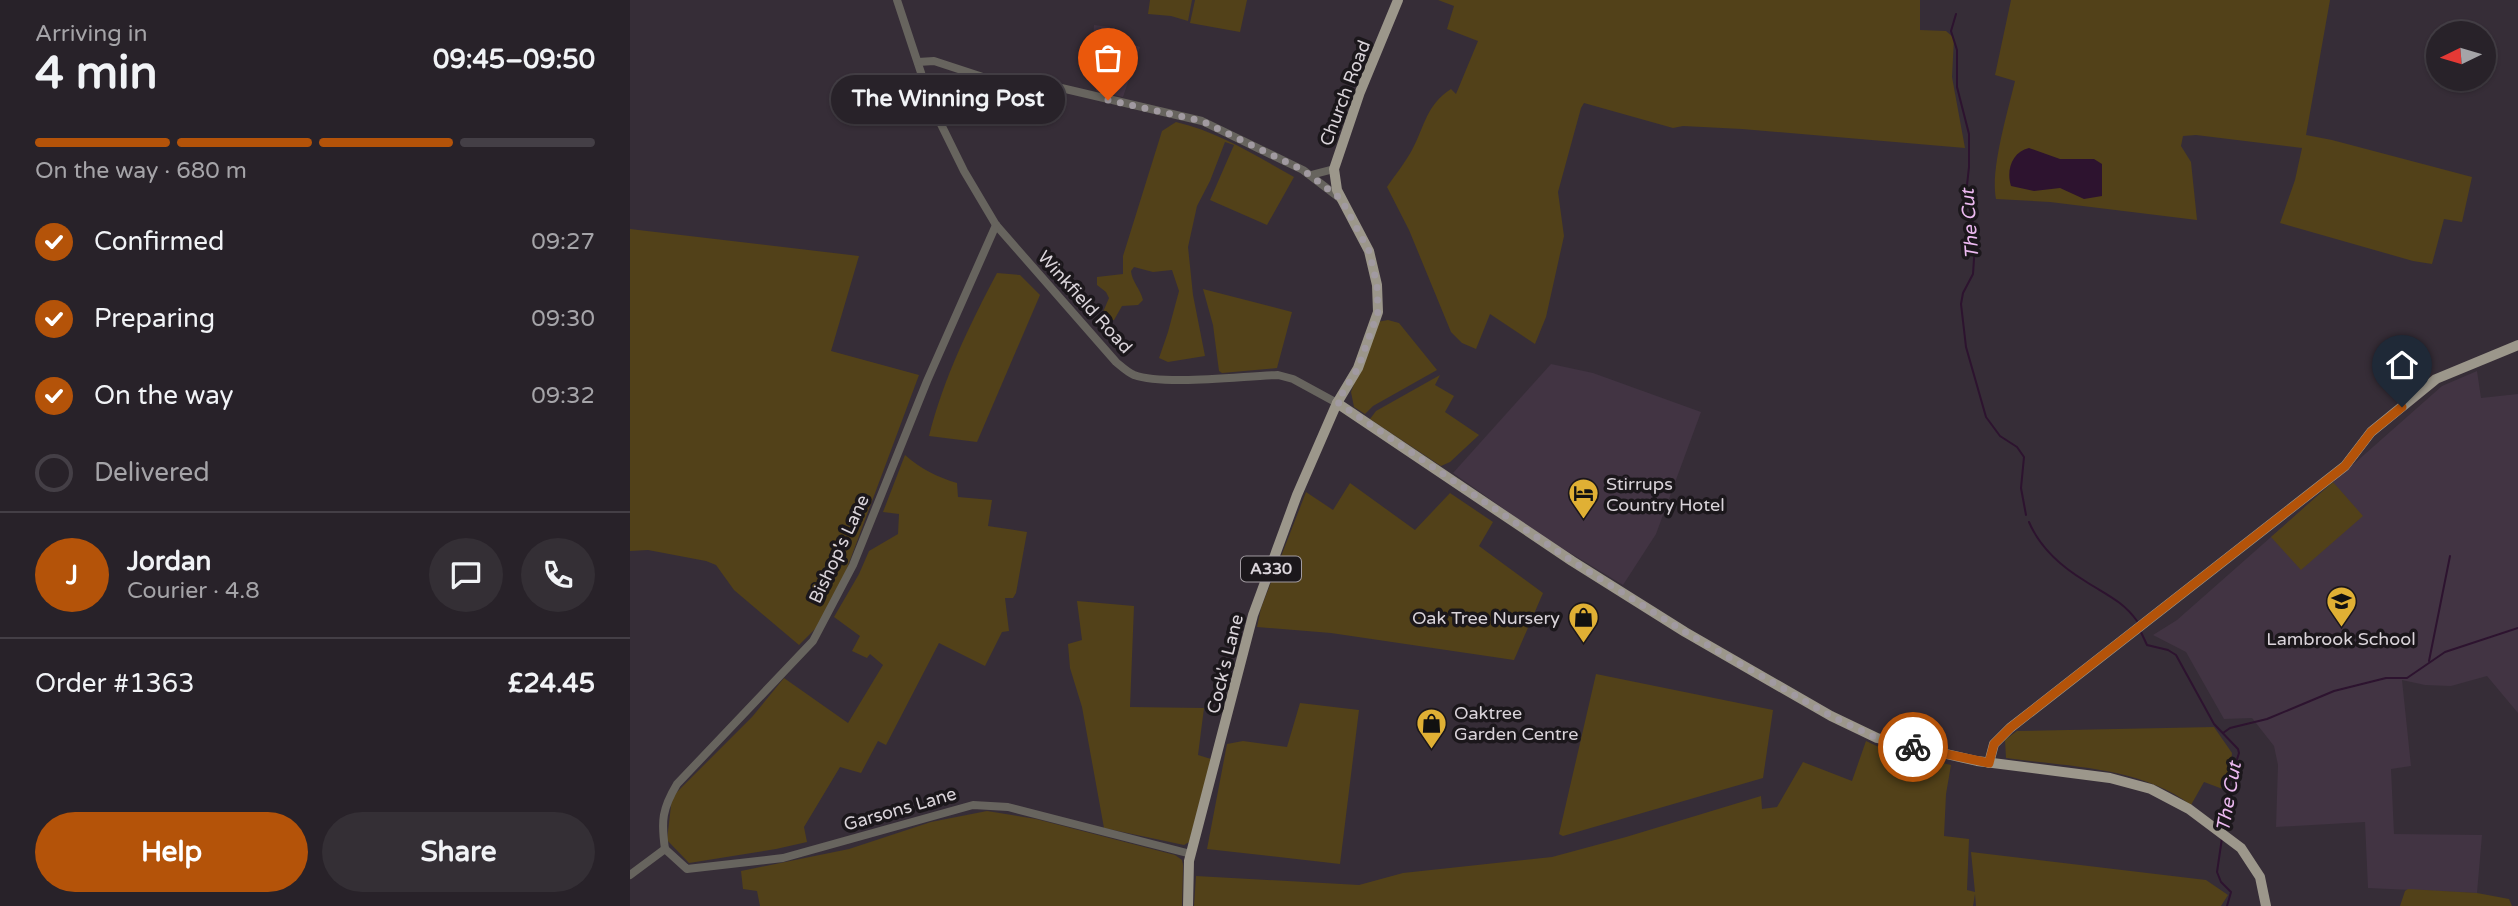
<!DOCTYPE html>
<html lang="en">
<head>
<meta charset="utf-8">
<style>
	:root { --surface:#282229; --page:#342f35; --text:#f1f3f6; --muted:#a5a4a8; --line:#443f46; --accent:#b45309 }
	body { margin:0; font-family:"Varela Round",sans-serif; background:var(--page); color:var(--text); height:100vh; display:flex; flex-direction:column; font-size:26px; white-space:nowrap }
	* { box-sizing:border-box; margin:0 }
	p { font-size:23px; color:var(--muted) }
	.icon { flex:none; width:38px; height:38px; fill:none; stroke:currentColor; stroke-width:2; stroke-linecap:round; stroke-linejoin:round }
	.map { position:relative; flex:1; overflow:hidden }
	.details { display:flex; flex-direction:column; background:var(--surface); width:630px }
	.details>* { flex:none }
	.needle { width:46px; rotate:265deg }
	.controls { position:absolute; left:1796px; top:21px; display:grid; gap:14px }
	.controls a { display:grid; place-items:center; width:70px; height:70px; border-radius:50%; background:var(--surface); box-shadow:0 2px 5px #0004,0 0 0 2px var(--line); font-size:35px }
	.pin { position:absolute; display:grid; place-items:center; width:60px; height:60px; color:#fff; margin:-72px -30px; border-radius:50% 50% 50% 0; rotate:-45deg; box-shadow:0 0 7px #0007 }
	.pin .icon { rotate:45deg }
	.courier { position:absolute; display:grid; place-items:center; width:70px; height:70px; margin:-35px; border:5px solid #b45309; border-radius:50%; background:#fff; color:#222; box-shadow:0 2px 9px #0007 }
	.bubble { position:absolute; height:49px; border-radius:24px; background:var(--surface); box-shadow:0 2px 5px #0004,0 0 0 2px var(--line); font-size:23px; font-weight:700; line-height:49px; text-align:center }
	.head em { font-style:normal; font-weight:700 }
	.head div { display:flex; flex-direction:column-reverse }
	.head { display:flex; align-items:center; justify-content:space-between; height:119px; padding:0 35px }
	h1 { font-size:46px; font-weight:700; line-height:52px }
	.bar { display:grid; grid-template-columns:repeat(4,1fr); gap:10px 7px; align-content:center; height:84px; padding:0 35px }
	.bar i { height:9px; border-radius:5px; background:var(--line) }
	.bar .active { background:var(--accent) }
	.bar p { grid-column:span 4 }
	.line { display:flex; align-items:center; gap:18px; padding:0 35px; border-top:2px solid var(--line) }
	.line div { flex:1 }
	.round { display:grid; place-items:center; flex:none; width:74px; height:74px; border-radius:37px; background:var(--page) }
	ol { padding:0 35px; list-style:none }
	li { display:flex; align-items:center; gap:21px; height:77px }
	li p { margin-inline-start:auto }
	li .icon { padding:7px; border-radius:50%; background:var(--accent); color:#fff; stroke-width:4 }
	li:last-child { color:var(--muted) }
	li i { width:38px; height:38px; border:4px solid var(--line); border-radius:50% }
	.button { display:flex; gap:14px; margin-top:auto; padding:14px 35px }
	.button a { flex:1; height:80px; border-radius:42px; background:var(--accent); color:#fff; font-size:28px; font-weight:700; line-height:80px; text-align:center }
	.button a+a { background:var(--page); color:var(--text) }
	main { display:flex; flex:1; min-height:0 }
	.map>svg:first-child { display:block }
</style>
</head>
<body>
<main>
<section class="details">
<div class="head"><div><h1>4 min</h1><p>Arriving in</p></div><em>09:45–09:50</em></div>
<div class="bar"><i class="active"></i><i class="active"></i><i class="active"></i><i></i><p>On the way · 680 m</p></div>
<ol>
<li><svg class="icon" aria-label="check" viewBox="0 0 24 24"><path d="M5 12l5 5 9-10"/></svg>Confirmed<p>09:27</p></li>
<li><svg class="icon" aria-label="check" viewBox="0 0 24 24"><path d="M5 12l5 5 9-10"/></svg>Preparing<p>09:30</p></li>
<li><svg class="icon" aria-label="check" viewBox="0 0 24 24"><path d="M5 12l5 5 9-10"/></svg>On the way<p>09:32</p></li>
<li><i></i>Delivered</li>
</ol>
<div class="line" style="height:126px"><b class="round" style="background:var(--accent);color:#fff">J</b><div><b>Jordan</b><p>Courier · 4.8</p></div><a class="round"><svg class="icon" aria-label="chat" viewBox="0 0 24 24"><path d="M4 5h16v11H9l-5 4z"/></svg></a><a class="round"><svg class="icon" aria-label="phone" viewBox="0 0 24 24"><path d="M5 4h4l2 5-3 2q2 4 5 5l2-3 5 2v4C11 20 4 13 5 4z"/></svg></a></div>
<div class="line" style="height:91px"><div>Order #1363</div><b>£24.45</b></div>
<div class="button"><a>Help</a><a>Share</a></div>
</section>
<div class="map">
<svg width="1888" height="906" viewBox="0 0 1888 906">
	<rect width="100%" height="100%" fill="#362d37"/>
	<g fill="#423443">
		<polygon points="464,25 480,27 481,41 496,42 510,47 493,97 466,91 471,40 463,37"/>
		<polygon points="921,364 963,373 1071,412 1026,534 993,585 912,536 823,473"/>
		<polygon points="1847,371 1851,398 1888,394 1888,713 1857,676 1821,686 1795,685 1772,680 1781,766 1761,769 1764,834 1852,835 1847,893 1738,888 1735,822 1646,827 1648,765 1644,746 1622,718 1594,719 1556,652 1523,635 1547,620 1812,386"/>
	</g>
	<g fill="#524119">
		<polygon points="520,0 562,0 558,21 541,16 518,14"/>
		<polygon points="565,0 617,0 610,32 560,23"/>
		<path d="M 808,0 L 1290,0 L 1290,30 L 1316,31 L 1324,38 L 1322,77 L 1335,148 L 1112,129 L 1053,126 L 1043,128 L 954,103 L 951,108 L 928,192 L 934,236 L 916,317 L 905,344 L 860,314 L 846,349 L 832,343 L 821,332 L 779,230 L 757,187 C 765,175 775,163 782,150 C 795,126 796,105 821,89 L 826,94 L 848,41 L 817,29 L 824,6 Z"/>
		<path d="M 1381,0 L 1700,0 L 1676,135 L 1702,140 L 1842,177 L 1832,222 L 1814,219 L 1802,264 L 1783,261 L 1650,223 L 1665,180 L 1672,148 L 1566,135 L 1553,136 L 1551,146 L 1561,162 L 1567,220 L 1420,202 L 1366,199 C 1360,170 1378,111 1385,81 L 1365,75 Z"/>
		<path d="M 546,122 C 589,132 626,156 664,177 L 637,225 L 580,200 L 604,145 L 595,142 L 580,181 L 567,206 L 558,247 L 563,295 L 575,356 L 538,362 L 529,358 L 538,332 L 549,291 L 542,270 L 523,272 L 504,267 L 501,271 C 502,282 510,288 513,300 L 508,305 L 492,306 L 484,320 L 474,321 L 470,319 L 479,298 L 476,292 L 467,285 L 467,277 L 493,274 L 493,256 L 532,131 Z"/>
		<polygon points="0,229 229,256 201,351 289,375 216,571 191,623 169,645 104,590 86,565 76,561 18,550 0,551"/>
		<path d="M 367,273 L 390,275 L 410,295 L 347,442 L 299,436 C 313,379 340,324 367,273 Z"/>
		<polygon points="573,289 662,312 647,368 592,373 589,371 583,325"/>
		<polygon points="758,320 769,323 807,370 743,406 735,414 724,407 721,392 747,322"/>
		<polygon points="810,375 805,385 824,396 815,412 849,435 820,462 811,466 740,419 746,411"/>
		<path d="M 275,455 C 291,469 307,477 327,483 L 328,497 L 362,500 L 358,526 L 397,532 L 386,593 L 383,598 L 375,598 L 379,631 L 372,632 L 355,666 L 309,643 L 256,745 L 248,741 L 231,773 L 210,767 L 174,827 L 177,842 L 146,849 L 59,863 L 37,840 L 42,797 L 122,717 L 154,678 L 218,723 L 253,665 L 240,654 L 237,658 L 222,651 L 230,636 L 204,617 L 229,574 L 239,551 L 268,534 L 269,514 L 253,512 Z"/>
		<polygon points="1703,482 1733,516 1671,570 1641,537"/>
		<polygon points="720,483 785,530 820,493 863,522 849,546 913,593 884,660 701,633 627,627 631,608 676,492 703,510"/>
		<polygon points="447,601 504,606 500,707 574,708 568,755 581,759 559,842 554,845 474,828 452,707 440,668 438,644 452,640"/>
		<polygon points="966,674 1143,710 1133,778 933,836 929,834"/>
		<polygon points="670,703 729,710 710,864 577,849 597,744 613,741 657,747"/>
		<path d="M 1584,727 L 1602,753 L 1598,791 L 1574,782 L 1561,805 C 1509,766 1438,767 1376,758 L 1375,740 L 1387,731 Z"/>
		<polygon points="1236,741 1251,748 1321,765 1316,794 1314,836 1339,839 1337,890 1345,892 1341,852 1576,880 1598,895 1591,906 1346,906 1345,894 1343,906 564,906 566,876 729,885 773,873 922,857 996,837 1131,796 1132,809 1147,807 1173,762 1222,781"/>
		<polygon points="357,811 406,819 545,855 552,860 553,865 552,906 130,906 127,891 113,889 111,871 219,849 301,822"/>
		<polygon points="1778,889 1847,893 1879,899 1882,906 1770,906 1775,891"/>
	</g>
	<path fill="#2d132f" d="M 1399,148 L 1430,159 L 1464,159 L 1472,164 L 1472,196 L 1454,199 L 1430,188 L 1404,191 L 1381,186 C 1376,170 1382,152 1399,148 Z"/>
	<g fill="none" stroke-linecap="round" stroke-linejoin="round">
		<g stroke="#2d132f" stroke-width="2">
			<polyline points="1326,14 1321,31 1327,50 1327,87 1339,134 1339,167 1336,194 1343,222 1345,244 1343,274 1333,293 1331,304 1336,347 1356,417 1370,436 1387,447 1394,457 1391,488 1396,515"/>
			<path d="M 1399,522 C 1410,548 1432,567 1455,581 C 1475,594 1493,601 1507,621"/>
			<polyline points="1510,630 1517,645 1538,650 1546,655 1584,724 1608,749 1609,753 1598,788 1593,829"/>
			<polyline points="1799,661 1820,556"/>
			<polyline points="1593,733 1600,728 1637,719 1704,691 1756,678 1777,678 1815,652 1888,628"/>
			<polyline points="1592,838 1587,872 1591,882 1601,892 1597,906"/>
		</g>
		<g stroke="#67645e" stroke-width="8">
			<path d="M 267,0 L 302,106 L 334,171 L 366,225 L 486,362 C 492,367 497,372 504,375 C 535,386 612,376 648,375 L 663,379 L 707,403"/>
			<polyline points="288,62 304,61 362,80 427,87 572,121 673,170 711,199"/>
			<polyline points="681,175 704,169"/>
			<path d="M 35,849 C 31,821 32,809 47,784 L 183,641 L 223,565 L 297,381 L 366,225"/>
			<polyline points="35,849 57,869 153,858 343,805 378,807 561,854"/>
			<polyline points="0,875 35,849"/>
		</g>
		<g stroke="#9c978b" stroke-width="10">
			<polyline points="707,403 942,561 1055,632 1201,716 1247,738 1347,761 1480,778 1521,789 1559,809 1611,848 1630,877 1636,906"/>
			<polyline points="1359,763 1364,744 1380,728 1715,466 1741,432 1806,379 1888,345"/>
			<polyline points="558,906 559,861 623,615 667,495 707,403 728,368 748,312 747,285 739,251 707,190 704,169 730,92 768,0"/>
		</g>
	</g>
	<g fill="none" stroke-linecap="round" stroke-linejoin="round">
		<polyline stroke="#a19aa1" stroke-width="7" stroke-dasharray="0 12.6" points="478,100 572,121 673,170 711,199 739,251 747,285 748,312 728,368 707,402 942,561 1055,632 1201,716 1247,738 1283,747"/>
		<polyline stroke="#b45309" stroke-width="9" points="1283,747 1359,763 1364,744 1380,728 1715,466 1741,432 1772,407"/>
	</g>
	<defs>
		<symbol id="hotel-pin" viewBox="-11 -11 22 30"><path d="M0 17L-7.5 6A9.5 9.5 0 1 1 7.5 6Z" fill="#e0b034" stroke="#1b171b"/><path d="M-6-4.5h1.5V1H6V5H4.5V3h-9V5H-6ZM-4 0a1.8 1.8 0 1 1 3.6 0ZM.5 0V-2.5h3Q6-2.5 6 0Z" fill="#111"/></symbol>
		<symbol id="school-pin" viewBox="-11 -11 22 30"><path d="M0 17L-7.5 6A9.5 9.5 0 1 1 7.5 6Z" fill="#e0b034" stroke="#1b171b"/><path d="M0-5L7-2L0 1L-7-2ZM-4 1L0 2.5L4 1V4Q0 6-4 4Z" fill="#111"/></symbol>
		<symbol id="shop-pin" viewBox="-11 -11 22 30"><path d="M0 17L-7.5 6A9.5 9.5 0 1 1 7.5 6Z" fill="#e0b034" stroke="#1b171b"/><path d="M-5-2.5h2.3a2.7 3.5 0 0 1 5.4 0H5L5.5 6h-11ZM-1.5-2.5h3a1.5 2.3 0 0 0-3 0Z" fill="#111"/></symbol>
	</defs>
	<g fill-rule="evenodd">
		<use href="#hotel-pin" x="936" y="476" width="35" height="47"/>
		<use href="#school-pin" x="1694" y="584" width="35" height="47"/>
		<use href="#shop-pin" x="936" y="600" width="35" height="47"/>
		<use href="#shop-pin" x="784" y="706" width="35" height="47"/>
	</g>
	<g text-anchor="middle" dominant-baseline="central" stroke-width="7" stroke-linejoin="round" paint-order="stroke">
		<rect fill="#1b171b" stroke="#a19ba1" stroke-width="2" x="611" y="556.5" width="60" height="25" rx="5"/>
		<g font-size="16" font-weight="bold" fill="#dad4da">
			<text x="641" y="569">A330</text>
		</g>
		<g font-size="18" fill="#dad4da" stroke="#1b171b">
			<text transform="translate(715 93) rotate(-69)">Church Road</text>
			<text transform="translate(455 302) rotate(48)">Winkfield Road</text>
			<text transform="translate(209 549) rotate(-65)">Bishop's Lane</text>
			<text transform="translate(595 664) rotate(-76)">Cock's Lane</text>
			<text transform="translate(270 809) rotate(-16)">Garsons Lane</text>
		</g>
		<g font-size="18" fill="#dad4da" stroke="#1b171b" text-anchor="start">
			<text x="976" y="484">Stirrups<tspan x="976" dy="21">Country Hotel</tspan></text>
			<text x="930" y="618" text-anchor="end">Oak Tree Nursery</text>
			<text x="1711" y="639" text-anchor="middle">Lambrook School</text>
			<text x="824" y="713">Oaktree<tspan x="824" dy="21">Garden Centre</tspan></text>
		</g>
		<g font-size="19" font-style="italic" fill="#ecb9f0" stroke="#1b171b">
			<text transform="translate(1340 224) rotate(-94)">The Cut</text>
			<text transform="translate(1599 797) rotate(-80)">The Cut</text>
		</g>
	</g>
</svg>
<div class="controls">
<a><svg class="needle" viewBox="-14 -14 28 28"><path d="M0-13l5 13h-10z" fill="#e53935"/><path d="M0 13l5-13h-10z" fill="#a5a4a8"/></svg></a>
</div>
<div class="pin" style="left:478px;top:100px;background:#ea580c"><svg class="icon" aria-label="bag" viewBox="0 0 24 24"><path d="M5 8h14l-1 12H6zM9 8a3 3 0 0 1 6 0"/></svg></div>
<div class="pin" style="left:1772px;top:407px;background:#1f2937"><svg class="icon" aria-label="home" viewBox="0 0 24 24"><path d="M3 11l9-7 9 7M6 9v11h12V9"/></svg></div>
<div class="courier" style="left:1283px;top:747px"><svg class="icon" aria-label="bike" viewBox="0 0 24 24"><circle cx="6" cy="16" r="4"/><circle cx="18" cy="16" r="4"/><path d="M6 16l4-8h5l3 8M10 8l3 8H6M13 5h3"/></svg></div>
<div class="bubble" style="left:201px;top:75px;width:234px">The Winning Post</div>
</div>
</main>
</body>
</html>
